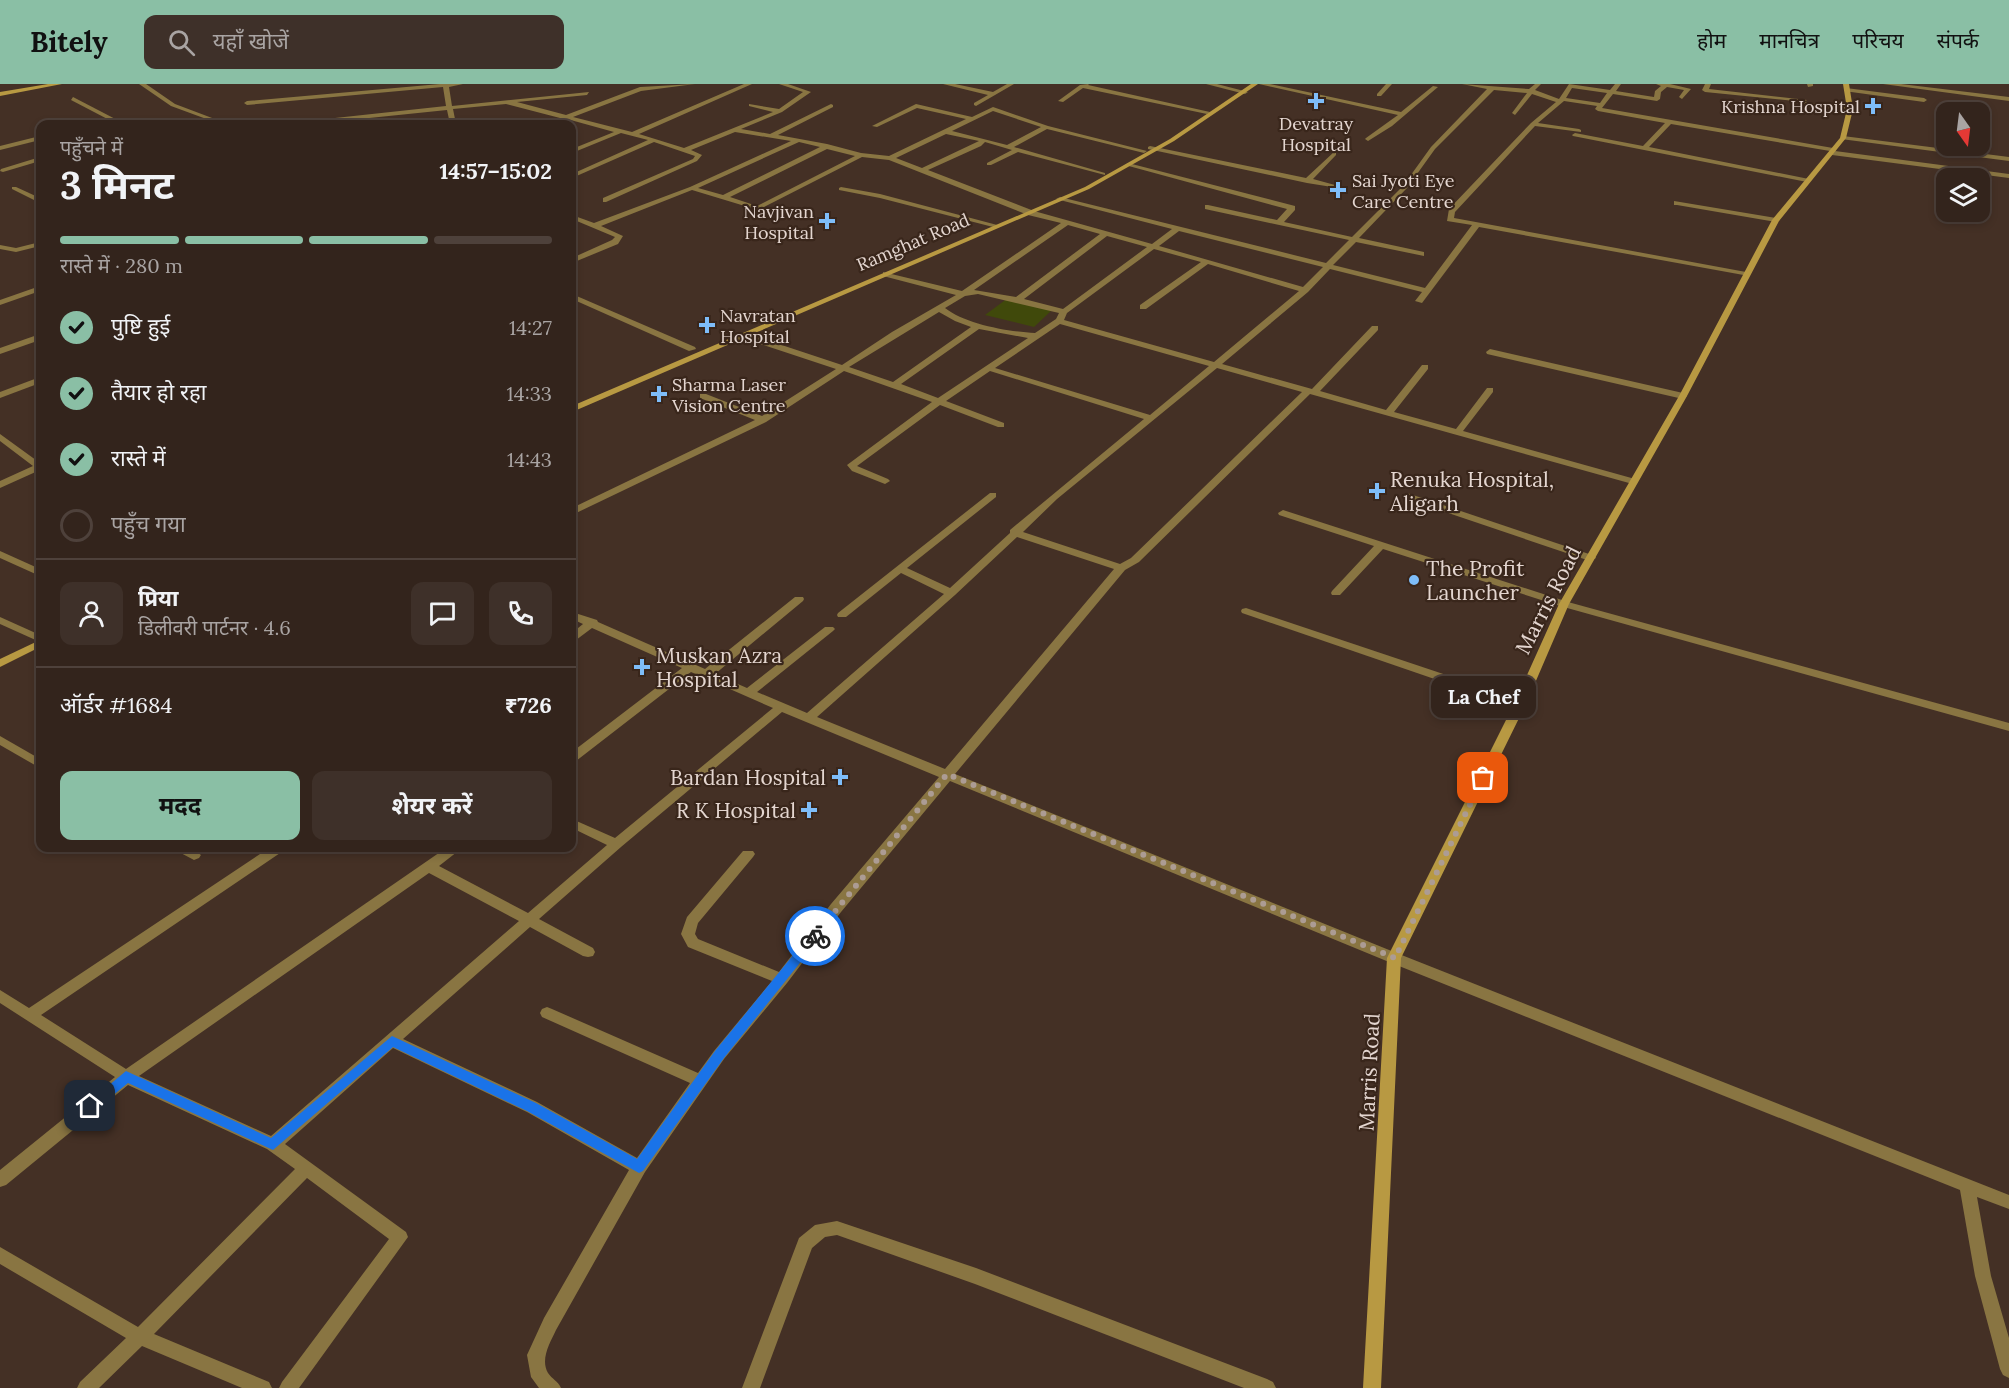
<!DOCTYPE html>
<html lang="hi">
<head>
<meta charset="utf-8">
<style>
	:root { --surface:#33241c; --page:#3e3029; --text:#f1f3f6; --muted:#a9a4a3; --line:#4e413b; --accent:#8abfa5 }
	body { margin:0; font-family:Lora,"Noto Sans Devanagari",serif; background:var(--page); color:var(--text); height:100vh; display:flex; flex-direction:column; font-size:22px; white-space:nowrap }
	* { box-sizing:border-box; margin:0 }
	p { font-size:20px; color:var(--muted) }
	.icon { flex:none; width:33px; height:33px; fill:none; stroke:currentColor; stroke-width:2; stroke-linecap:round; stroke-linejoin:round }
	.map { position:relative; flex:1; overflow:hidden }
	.side { position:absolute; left:36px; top:36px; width:540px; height:732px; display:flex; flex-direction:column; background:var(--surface); border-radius:12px; box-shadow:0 3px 9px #0003,0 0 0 2px var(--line) }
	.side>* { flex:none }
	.needle { width:39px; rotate:166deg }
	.tools { position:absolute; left:1936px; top:18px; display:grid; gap:12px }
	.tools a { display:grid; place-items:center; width:54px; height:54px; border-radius:12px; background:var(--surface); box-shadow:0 3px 9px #0003,0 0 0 2px var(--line); font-size:30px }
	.pin { position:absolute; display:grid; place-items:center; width:51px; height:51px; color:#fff; margin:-26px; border-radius:12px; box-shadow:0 3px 9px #0006 }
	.courier { position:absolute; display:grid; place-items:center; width:60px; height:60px; margin:-30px; border:4px solid #1a73e8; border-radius:50%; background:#fff; color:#222; box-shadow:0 2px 8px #0007 }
	.bubble { position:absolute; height:42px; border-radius:12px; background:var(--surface); box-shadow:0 3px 9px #0003,0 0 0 2px var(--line); font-size:20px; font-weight:700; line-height:42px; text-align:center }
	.summary em { font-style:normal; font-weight:700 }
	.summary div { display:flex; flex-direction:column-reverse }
	.summary { display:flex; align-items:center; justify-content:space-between; height:102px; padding:0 24px }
	h1 { font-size:39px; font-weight:700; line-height:45px }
	.bar { display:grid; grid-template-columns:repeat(4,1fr); gap:9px 6px; align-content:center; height:72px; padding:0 24px }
	.bar i { height:8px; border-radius:4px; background:var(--line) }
	.bar .on { background:var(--accent) }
	.bar p { grid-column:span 4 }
	.line { display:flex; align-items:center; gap:15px; padding:0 24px; border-top:2px solid var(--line) }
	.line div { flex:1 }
	.round { display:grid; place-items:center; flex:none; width:63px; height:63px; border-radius:12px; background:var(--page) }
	ol { padding:0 24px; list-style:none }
	li { display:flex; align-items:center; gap:18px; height:66px }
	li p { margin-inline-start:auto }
	li .icon { padding:6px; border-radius:50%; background:var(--accent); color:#111; stroke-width:4 }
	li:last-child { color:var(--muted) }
	li i { width:33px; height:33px; border:3px solid var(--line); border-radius:50% }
	.primary-button { display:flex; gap:12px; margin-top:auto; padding:12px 24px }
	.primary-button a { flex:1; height:69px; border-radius:12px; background:var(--accent); color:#111; font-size:24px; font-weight:700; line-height:69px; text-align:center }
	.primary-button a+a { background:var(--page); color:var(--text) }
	header { display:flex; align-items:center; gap:36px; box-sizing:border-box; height:84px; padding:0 30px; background:var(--accent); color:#111 }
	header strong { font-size:28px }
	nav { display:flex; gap:33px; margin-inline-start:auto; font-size:21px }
	.search { width:420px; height:54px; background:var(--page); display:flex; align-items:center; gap:15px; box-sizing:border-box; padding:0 21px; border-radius:12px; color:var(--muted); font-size:22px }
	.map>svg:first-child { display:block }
</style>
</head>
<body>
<header>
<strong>Bitely</strong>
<div class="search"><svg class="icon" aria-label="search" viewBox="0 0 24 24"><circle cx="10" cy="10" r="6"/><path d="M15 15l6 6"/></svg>यहाँ खोजें</div>
<nav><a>होम</a><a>मानचित्र</a><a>परिचय</a><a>संपर्क</a></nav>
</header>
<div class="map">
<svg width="2009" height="1304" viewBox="0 0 2009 1304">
	<rect width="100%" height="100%" fill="#443025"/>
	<polygon fill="#40490b" points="1008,214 1047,225 1051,227 1034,243 985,231"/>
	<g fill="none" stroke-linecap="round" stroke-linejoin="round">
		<g fill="#897542" fill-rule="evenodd">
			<polygon points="139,0 146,0 175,20 228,40 220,40 171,22"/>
			<path d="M 440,0 L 463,0 L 449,3 L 452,22 L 589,8 L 587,11 L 517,18 L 566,31 L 640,3 L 695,0 L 641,7 L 573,33 L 632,48 L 744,0 L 752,0 L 639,50 L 684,64 L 773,28 L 749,22 L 749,20 L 779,25 L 803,8 L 779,0 L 788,0 L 811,8 L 782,28 L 741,45 L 770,50 L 831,20 L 833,21 L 833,23 L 778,51 L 827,60 L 861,69 L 889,72 L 966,35 L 917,24 L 877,43 L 872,42 L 916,20 L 972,33 L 993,23 L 1048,42 L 1147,67 L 1144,69 L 1047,45 L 1014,63 L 1105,89 L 1105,91 L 1018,68 L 991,81 L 987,81 L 987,79 L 1012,66 L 985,58 L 981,62 L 928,86 L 1034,127 L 1152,160 L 1172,145 L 1056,115 L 1060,113 L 1326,179 L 1349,156 L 1205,125 L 1205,121 L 1208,121 L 1277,136 L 1287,125 L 1125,81 L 1128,79 L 1295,122 L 1295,126 L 1284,138 L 1352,153 L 1403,102 L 1431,63 L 1487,5 L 1462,0 L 1529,5 L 1535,0 L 1541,0 L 1535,6 L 1559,15 L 1569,0 L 1610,6 L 1615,0 L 1621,0 L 1616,7 L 1654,13 L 1655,7 L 1661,2 L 1656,0 L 1670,0 L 1691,5 L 1682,15 L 1679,13 L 1684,6 L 1667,3 L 1661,8 L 1660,15 L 1657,17 L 1613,10 L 1602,24 L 1833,64 L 1836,66 L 1835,67 L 2009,90 L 2009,94 L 1832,71 L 1829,69 L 1830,67 L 1671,40 L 1649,63 L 1809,95 L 1809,97 L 1807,98 L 1573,52 L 1572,51 L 1575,49 L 1643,62 L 1665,39 L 1598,27 L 1595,25 L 1597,22 L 1564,17 L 1538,39 L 1579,45 L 1581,46 L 1581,48 L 1535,42 L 1455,128 L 1454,134 L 1746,188 L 1749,188 L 1749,192 L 1479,143 L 1422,219 L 1415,217 L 1422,208 L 1330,185 L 1308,208 L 1222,280 L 1312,305 L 1372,242 L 1378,242 L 1378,246 L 1320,307 L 1386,326 L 1422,281 L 1428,281 L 1428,285 L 1394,328 L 1456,345 L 1487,304 L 1493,304 L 1493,308 L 1463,347 L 1635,395 L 1635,399 L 1629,399 L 1310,310 L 1139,478 L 1125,486 L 955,690 L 1399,870 L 2009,1111 L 2009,1125 L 1977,1113 L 1991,1192 L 2009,1254 L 2009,1294 L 2003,1291 L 2000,1285 L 1975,1192 L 1960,1106 L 1389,878 L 950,697 L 841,828 L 787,899 L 724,975 L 645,1088 L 556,1246 C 550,1259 540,1275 548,1289 C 552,1295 558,1297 561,1304 L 539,1304 L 531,1293 L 527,1271 L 544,1234 L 629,1086 L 527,1028 L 393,964 L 285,1060 L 406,1148 L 408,1153 L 299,1304 L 279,1304 L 282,1298 L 389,1155 L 307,1094 L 154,1250 L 269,1298 L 272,1304 L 242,1304 L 142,1262 L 99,1304 L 77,1304 L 80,1298 L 126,1254 L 0,1180 L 0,1163 L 138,1243 L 295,1085 L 267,1065 L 128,1001 L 6,1101 L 0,1103 L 0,1086 L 115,993 L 0,919 L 0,906 L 29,924 L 269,764 L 285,764 L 283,767 L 41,931 L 126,985 L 446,764 L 462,764 L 439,782 L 528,829 L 607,761 L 572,744 L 572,735 L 615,754 L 773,624 L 691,588 L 576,677 L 572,678 L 572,668 L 682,584 L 592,544 L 576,556 L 572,557 L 572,549 L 583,540 L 572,535 L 572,528 L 597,536 L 598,538 L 705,585 L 795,513 L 803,513 L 804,515 L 803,517 L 715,590 L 747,604 L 825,543 L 833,543 L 835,545 L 833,547 L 757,608 L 807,629 L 944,510 L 901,489 L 846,533 L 838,533 L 837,531 L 838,529 L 990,409 L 996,409 L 996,413 L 907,484 L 950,504 L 1010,449 L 1010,446 L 1144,335 L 990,287 L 946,317 L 1004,339 L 1004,343 L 998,343 L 940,321 L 857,382 L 888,395 L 890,397 L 885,400 L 852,387 L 847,381 L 932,318 L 844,287 L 766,338 L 572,431 L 572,424 L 755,336 L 700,314 L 700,310 L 706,310 L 762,332 L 836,285 L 739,253 L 739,249 L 745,249 L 842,281 L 892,248 L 956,211 L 883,192 L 883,188 L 962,207 L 1061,139 L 1028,131 L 889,76 L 862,73 L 758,126 L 692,106 L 601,142 L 623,152 L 618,160 L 572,179 L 572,174 L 612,156 L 615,153 L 572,135 L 572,131 L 594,139 L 690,103 L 791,57 L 735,48 L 691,66 L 702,71 L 697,77 L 606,118 L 603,118 L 603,114 L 693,75 L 695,72 L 654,58 L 572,94 L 572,90 L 648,56 L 621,49 L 572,69 L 572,65 L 614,48 L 567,35 L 554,40 L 546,40 L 560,34 L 506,20 L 453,25 L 456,40 L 450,40 L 447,26 L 311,40 L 295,40 L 298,38 L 446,22 L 443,3 L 247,21 L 244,19 L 247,17 ZM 1572,4 L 1607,9 L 1600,19 L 1566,14 ZM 1494,6 L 1527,9 L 1512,29 L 1515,31 L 1532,10 L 1556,18 L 1531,39 L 1449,125 L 1447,137 L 1472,141 L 1425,204 L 1333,181 L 1356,158 L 1424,172 L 1424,168 L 1359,154 L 1407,104 L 1435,65 ZM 993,27 L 1041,43 L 1007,61 L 952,47 ZM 946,50 L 979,57 L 922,84 L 896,74 ZM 799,58 L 820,63 L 723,111 L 698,104 ZM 827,65 L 855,72 L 757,122 L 730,113 ZM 1068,141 L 1100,150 L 1016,213 L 974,206 ZM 1179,147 L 1323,183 L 1303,203 L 1159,162 ZM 1107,152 L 1147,163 L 1063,225 L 1024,215 ZM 1154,165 L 1201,178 L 1140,221 L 1140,225 L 1146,225 L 1208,180 L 1299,207 L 1214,278 L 1064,236 L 1067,229 ZM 978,210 L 1059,229 L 1056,235 L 1035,249 C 1009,248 965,240 945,224 L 965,212 ZM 939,228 L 955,237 L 971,243 L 893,298 L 849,283 ZM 1060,240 L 1209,282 L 1150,331 L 995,284 ZM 979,245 L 1028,254 L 938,314 L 901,300 ZM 1217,284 L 1302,308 L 1131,474 L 1120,480 L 1023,448 L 1057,415 ZM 1017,453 L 1114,485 L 945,685 L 817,633 L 955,511 ZM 782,628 L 939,693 L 831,820 L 779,888 L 698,855 L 695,850 L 698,839 L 753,773 L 755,770 L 753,767 L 743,767 L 687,833 L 681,850 L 688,863 L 772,897 L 714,967 L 698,989 L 552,925 L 547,923 L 542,925 L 540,929 L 542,933 L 690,999 L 637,1074 L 537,1018 L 403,955 L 530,843 L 583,872 L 588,873 L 593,872 L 595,868 L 593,864 L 539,835 L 621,763 ZM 429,789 L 519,837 L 271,1052 L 139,992 Z"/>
			<polygon points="943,0 955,0 993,8 1007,0 1014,0 976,22 974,21 974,19 988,11"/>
			<polygon points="1089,0 1088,1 1210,28 1207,30 1083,4 1063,18 1058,17 1080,1"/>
			<polygon points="1206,0 1217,0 1248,8 1245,10"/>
			<polygon points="1259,0 1270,0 1401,28 1433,2 1438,3 1392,42 1368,57 1365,55 1366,54 1398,31"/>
			<polygon points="1386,0 1392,0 1381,12 1377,12 1377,10"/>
			<polygon points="1705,0 1711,0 1709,5 1807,16 1804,18 1705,8 1702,6"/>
			<polygon points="1807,0 1813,0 1813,2 1808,3"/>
			<polygon points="1883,0 1901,0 2009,13 2009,17"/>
			<polygon points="1846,4 1924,14 1927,16 1924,18 1844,7"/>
			<polygon points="73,13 123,39 124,40 117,40 71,16"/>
			<polygon points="1804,18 1850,23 1853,25 1850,27 1802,21 1802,19"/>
			<polygon points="40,52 40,56 0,66 0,62"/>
			<polygon points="1843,52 2009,73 2009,77 1841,55 1841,53"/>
			<polygon points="1150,62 1306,94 1334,68 1336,69 1336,71 1313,95 1335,101 1332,103 1307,99 1148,65 1148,63"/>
			<polygon points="40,73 40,77 3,88 0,87 1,85"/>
			<polygon points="12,103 16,103 40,114 40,119 12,105"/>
			<polygon points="841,103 880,110 1001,142 997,144 880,114 839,106 839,104"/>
			<polygon points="1674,117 1776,134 1780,136 1776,138 1677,121 1674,121"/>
			<polygon points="40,158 40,162 16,168 0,165 0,161 16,164"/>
			<polygon points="40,202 40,207 0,221 0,216"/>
			<polygon points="572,210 695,263 696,265 689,267 572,215"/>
			<polygon points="40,250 40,256 0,270 0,264"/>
			<polygon points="1490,265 1683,309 1687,312 1683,315 1487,270 1486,268"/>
			<polygon points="40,293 40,299 0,314 0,308"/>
			<polygon points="0,350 40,379 40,386 0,404 0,397 33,382 0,357"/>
			<polygon points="1407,409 1595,472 1596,474 1591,477 1587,476 1404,414 1402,412"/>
			<polygon points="1283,426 1568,518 2009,639 2009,647 1560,522 1383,465 1340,511 1332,511 1331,509 1332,507 1374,462 1279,431 1278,429"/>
			<polygon points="0,467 40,485 40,492 0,474"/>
			<polygon points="1246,524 1524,617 1526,620 1524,623 1516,623 1242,529 1241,527 1242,525"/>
			<polygon points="0,533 40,551 40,558 0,540"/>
			<polygon points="0,652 40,675 40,684 0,661"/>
			<polygon points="175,764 191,764 201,771 199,774 194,776 177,767"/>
			<polygon points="837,1137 976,1184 1267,1295 1273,1298 1276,1304 1244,1304 975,1200 837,1151 825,1153 812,1164 760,1304 742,1304 799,1154 815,1141"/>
		</g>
		<g fill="#b89942" fill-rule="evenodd">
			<polygon points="48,0 62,0 0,12 0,8"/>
			<polygon points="1251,0 1258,0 1174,57 1089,105 572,328 572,322 1085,103 1170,55"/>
			<polygon points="1843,0 1849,0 1853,25 1846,54 1779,137 1687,312 1569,520 1526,620 1401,874 1381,1304 1363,1304 1387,874 1514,620 1559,520 1679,312 1772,136 1840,54 1847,25"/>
			<polygon points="40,556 40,563 0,583 0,575"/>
		</g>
	</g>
	<polygon fill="#1a73e8" points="815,848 819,849 819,855 724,974 643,1087 639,1089 527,1027 393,963 273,1066 128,999 95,1026 90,1027 84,1022 126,987 271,1054 392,952 536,1019 637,1075 715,967 811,849"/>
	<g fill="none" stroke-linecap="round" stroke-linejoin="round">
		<polyline stroke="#ac9c94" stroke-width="6" stroke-dasharray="0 10.8" points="815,852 947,690 1395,874 1483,694"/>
	</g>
	<g fill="#7ebdf9" stroke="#39261b" stroke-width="2">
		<path d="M1313 8h6v6h6v6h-6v6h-6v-6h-6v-6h6z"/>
		<path d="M1870 13h6v6h6v6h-6v6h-6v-6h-6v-6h6z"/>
		<path d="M1335 97h6v6h6v6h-6v6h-6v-6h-6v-6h6z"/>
		<path d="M824 128h6v6h6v6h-6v6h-6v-6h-6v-6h6z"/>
		<path d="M704 232h6v6h6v6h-6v6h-6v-6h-6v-6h6z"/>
		<path d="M656 301h6v6h6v6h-6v6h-6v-6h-6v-6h6z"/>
		<path d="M1374 398h6v6h6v6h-6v6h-6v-6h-6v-6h6z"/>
		<circle cx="1414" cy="496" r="6"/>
		<path d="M639 574h6v6h6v6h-6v6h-6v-6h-6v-6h6z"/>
		<path d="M837 684h6v6h6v6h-6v6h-6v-6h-6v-6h6z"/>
		<path d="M806 717h6v6h6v6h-6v6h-6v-6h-6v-6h6z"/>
	</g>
	<g text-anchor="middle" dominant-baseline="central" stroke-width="4.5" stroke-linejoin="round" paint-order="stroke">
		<g font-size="18" fill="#e4d6d0" stroke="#39261b" text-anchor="start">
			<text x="1860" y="22" text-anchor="end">Krishna Hospital</text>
			<text x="1316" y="39" text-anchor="middle">Devatray<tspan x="1316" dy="21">Hospital</tspan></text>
			<text x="1352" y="96">Sai Jyoti Eye<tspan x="1352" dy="21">Care Centre</tspan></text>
			<text x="814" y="127" text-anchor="end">Navjivan<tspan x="814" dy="21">Hospital</tspan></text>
			<text x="720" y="231">Navratan<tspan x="720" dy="21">Hospital</tspan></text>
			<text x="672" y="300">Sharma Laser<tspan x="672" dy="21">Vision Centre</tspan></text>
		</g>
		<g font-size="18" fill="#e4d6d0" stroke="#39261b">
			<text transform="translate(913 158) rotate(-23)">Ramghat Road</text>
		</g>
		<g font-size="21" fill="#e4d6d0" stroke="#39261b" text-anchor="start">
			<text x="1390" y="395">Renuka Hospital,<tspan x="1390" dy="24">Aligarh</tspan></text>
			<text x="1426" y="484">The Profit<tspan x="1426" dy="24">Launcher</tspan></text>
			<text x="656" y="571">Muskan Azra<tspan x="656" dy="24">Hospital</tspan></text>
			<text x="826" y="693" text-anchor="end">Bardan Hospital</text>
			<text x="796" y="726" text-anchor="end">R K Hospital</text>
		</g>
		<g font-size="21" fill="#e4d6d0" stroke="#39261b">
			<text transform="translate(1548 516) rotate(-63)">Marris Road</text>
			<text transform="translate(1369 988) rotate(-87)">Marris Road</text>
		</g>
	</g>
</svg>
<div class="tools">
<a><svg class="needle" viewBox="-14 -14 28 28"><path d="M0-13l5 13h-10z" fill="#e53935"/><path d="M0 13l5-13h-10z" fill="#a9a4a3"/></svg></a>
<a><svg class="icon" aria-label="layers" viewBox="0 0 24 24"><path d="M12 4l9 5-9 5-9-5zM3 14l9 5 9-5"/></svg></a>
</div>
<div class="pin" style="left:1483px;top:694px;background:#ea580c"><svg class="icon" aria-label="bag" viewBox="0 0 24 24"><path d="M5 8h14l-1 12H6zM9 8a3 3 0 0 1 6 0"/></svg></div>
<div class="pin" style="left:90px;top:1022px;background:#1f2937"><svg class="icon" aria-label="home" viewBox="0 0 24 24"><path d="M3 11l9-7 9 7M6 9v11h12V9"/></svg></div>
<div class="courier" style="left:815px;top:852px"><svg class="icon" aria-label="bike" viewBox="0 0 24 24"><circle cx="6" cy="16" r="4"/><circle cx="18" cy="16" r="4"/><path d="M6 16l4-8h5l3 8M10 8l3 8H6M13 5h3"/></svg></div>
<div class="bubble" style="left:1431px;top:592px;width:105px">La Chef</div>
<section class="side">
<div class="summary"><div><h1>3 मिनट</h1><p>पहुँचने में</p></div><em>14:57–15:02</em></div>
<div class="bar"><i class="on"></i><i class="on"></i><i class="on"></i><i></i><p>रास्ते में · 280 m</p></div>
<ol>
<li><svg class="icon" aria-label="check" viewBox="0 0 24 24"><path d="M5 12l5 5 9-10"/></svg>पुष्टि हुई<p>14:27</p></li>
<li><svg class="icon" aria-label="check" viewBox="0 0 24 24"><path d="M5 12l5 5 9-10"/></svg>तैयार हो रहा<p>14:33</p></li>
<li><svg class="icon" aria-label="check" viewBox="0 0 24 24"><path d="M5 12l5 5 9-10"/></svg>रास्ते में<p>14:43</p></li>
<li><i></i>पहुँच गया</li>
</ol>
<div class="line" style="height:108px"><a class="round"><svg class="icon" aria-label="person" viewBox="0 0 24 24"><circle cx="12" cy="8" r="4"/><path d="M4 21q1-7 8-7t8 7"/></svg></a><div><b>प्रिया</b><p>डिलीवरी पार्टनर · 4.6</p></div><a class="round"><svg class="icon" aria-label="chat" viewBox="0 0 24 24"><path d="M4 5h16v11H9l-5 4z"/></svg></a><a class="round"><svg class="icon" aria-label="phone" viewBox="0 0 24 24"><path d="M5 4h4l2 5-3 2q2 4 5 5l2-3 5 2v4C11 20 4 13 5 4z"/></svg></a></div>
<div class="line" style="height:78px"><div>ऑर्डर #1684</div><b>₹726</b></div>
<div class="primary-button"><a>मदद</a><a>शेयर करें</a></div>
</section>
</div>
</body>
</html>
